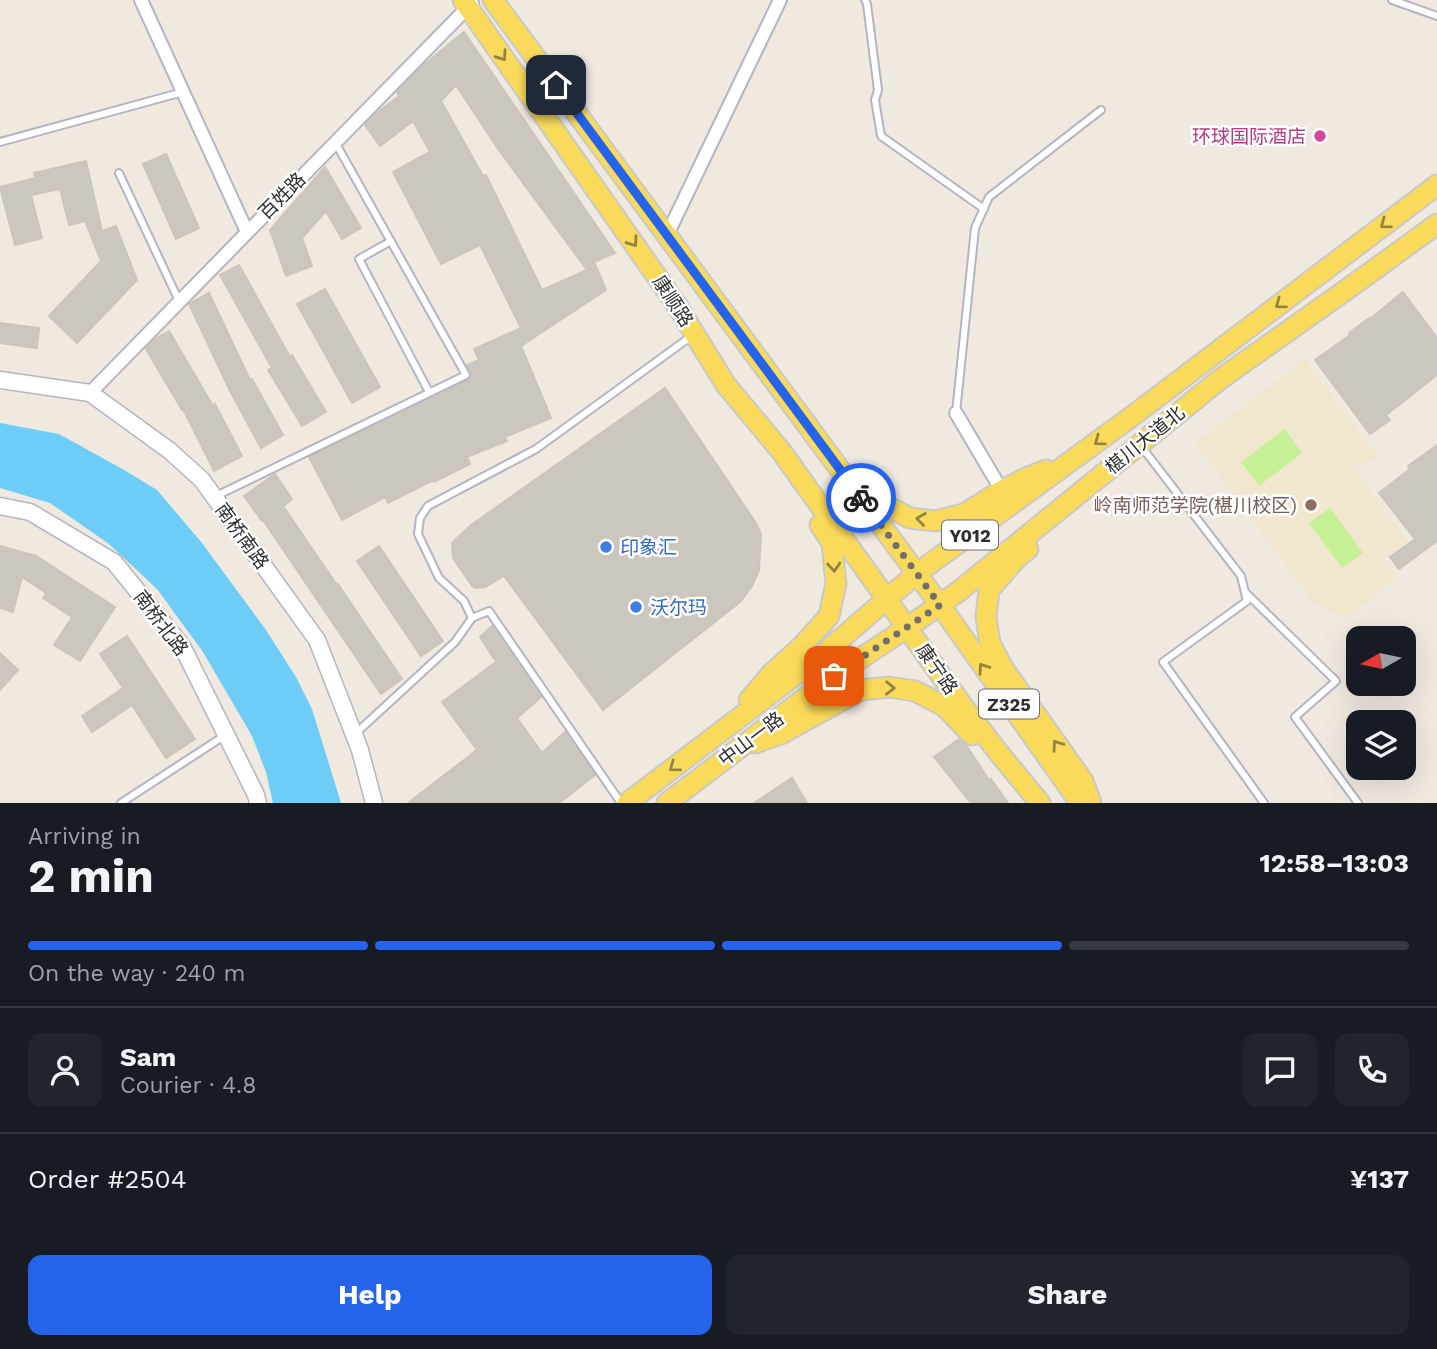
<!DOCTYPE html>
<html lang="en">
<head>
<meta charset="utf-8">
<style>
	:root { --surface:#171b24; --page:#20242c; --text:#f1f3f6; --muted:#9ea1a6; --line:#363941; --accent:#2563eb }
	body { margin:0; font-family:"Work Sans","Noto Sans SC",sans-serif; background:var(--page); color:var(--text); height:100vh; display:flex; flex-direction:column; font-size:26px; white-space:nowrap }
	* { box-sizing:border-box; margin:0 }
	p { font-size:23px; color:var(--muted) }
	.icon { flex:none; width:38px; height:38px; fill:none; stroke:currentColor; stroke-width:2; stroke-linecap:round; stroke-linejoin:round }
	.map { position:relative; height:803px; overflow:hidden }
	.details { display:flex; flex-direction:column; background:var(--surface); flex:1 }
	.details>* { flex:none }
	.needle { width:46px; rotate:261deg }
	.controls { position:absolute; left:1346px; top:626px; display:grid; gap:14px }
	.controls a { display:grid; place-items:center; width:70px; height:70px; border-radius:14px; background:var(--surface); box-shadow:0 7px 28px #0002; font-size:35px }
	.pin { position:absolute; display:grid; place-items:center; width:60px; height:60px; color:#fff; margin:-30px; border-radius:14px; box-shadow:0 4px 10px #0006 }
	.courier { position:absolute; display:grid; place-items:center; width:70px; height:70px; margin:-35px; border:5px solid #2563eb; border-radius:50%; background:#fff; color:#222; box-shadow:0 2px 9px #0007 }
	.head em { font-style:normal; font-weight:700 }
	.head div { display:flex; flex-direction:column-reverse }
	.head { display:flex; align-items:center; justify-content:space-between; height:119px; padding:0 28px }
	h1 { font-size:46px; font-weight:700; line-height:52px }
	.bar { display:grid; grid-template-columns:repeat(4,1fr); gap:10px 7px; align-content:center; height:84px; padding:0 28px }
	.bar i { height:9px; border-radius:5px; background:var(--line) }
	.bar .on { background:var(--accent) }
	.bar p { grid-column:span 4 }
	.line { display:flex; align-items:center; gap:18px; padding:0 28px; border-top:2px solid var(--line) }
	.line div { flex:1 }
	.round { display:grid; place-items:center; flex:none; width:74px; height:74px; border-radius:14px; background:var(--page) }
	.cta { display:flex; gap:14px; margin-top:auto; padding:14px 28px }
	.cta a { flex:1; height:80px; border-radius:14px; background:var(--accent); color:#fff; font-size:28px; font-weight:700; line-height:80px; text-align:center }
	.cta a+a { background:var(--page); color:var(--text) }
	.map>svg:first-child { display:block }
</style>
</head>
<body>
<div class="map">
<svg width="1437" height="803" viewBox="0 0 1437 803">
	<rect width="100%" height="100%" fill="#efe9e0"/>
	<polygon fill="#f1e7cf" points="1305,359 1378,457 1354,469 1408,541 1385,558 1398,578 1345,619 1314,604 1195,443"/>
	<g fill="#c6f095">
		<polygon points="1285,429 1302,453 1259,486 1241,462"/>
		<polygon points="1330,508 1363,553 1342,568 1309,523"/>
	</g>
	<polygon fill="#6ecdf7" points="0,423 59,434 126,471 157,490 202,543 266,630 296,677 312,709 341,803 273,803 266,772 252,736 203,652 157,589 109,544 50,503 0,488"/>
	<g fill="#cbc7be" stroke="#ccc5b9" stroke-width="2" fill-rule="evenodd">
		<path d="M 464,32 L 615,253 L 594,262 L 606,290 L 521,346 L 551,418 L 505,437 L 507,441 L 467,457 L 470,464 L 434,482 L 433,480 L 388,503 L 385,497 L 342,520 L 309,457 L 468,380 L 472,374 L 467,365 L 479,360 L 474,349 L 521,328 L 480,245 L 441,264 L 393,172 L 430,152 L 413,121 L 380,146 L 365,125 L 375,114 L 399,96 L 397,92 L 426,63 ZM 456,85 L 498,149 L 587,270 L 542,290 L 486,175 L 483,176 L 441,101 Z"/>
		<polygon points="166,154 199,228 176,239 143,164"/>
		<polygon points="86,161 102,231 116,226 137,280 77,343 49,316 101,261 85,221 69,225 60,189 31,195 42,238 15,245 0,187 35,178 34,173"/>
		<polygon points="325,167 361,228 342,239 326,211 302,238 312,266 286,276 270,230"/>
		<polygon points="239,265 290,357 292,355 326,412 302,426 268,370 272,368 220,275"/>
		<polygon points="325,289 380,387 352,403 297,304"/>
		<polygon points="1403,292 1437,338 1437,375 1386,415 1390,420 1370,434 1315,360 1350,335 1349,333 1369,318 1370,319"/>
		<polygon points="209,293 250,380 252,379 283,435 261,448 230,391 189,304"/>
		<polygon points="0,323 39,328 37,348 0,343"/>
		<polygon points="169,331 213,406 215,404 242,456 214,471 183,409 182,410 146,349 155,339"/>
		<polygon points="665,388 756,523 761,534 759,570 752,586 740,602 603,710 504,576 485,587 475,588 472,586 453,558 452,543 471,525"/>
		<polygon points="1437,445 1437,541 1399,569 1390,557 1415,539 1379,493 1410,469 1408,466"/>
		<polygon points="275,474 292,499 283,506 337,585 338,584 402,679 381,694 263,520 262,521 244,496"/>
		<polygon points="0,546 36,556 115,607 80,661 54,645 72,617 43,598 46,593 22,577 13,612 0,608"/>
		<polygon points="379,546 443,641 421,656 357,561"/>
		<polygon points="492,626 541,697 517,718 542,753 565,732 595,775 559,803 408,803 477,750 442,702 496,662 480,637"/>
		<polygon points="127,636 195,739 166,758 132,705 92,732 82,716 123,688 100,654"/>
		<polygon points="0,653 18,670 0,690"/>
		<polygon points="959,739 966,745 989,780 991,779 1008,803 971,803 934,757"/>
		<polygon points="792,778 807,803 754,803"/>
	</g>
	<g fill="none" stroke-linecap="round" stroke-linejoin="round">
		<defs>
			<g id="service">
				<polyline points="865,0 867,4 878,90 875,100 881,136 984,209"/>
				<polyline points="1392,0 1437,16"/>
				<polyline points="0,142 183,92"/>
				<polyline points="119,173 179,301"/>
				<polyline points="391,241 359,259 429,392"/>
				<polyline points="956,413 975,228 989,197 1101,110"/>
				<polyline points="1141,446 1241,576 1247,601 1163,662 1264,803"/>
				<polyline points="216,496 466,375 335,142"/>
				<polyline points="1245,592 1336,681 1295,717 1358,803"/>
				<polyline points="472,618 489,611 621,803"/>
				<polyline points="355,734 455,642 472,618 464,601 439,578 418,534 420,518 428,506 536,449 693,335"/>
				<polyline points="121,803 224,736"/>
			</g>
			<g id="minor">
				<polyline points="141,0 247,232"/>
				<polyline points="667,235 780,0"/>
				<polyline points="90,393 472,3"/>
				<polyline points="956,413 1002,491"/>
			</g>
			<g id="tertiary">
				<polyline points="0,380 90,393 170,451 202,480 317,640 360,750 374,803"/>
				<polyline points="0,506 30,512 114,562 182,646 256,795 258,803"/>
			</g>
			<g id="primary">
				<polyline points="463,0 676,304 726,385 781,451 962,705 998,752 1040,803"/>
				<polyline points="493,0 940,605 1080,803"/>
				<polyline points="864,482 883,504 910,518 935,521 964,514 999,492 1028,477 1046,470"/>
				<polyline points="1028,549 1016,559 989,590 986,617 990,643 1003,668 1083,781 1091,803"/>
				<polyline points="749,700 772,673 802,646 829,616 836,584 832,543 820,525"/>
				<polyline points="755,743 781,734 861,690 889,687 915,691 944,706 972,735"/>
				<polyline points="627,803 823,654 916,574 1131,417 1437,185"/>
				<polyline points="667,803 834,676 908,627 959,591 1219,380 1353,285 1437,224"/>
			</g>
		</defs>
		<use href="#service" stroke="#b4b5c2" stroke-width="10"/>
		<use href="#minor" stroke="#b4b5c2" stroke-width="16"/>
		<use href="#tertiary" stroke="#b4b5c2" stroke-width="19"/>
		<use href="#primary" stroke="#c9c9c9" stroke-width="23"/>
		<use href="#service" stroke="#fff" stroke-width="6"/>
		<use href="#minor" stroke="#fff" stroke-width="12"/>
		<use href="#tertiary" stroke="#fff" stroke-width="16"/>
		<use href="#primary" stroke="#fada5a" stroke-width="19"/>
	</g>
	<defs><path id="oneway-chevron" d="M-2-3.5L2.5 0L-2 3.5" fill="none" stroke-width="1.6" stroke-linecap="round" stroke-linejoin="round" transform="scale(1.75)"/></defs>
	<g stroke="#948444">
		<use href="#oneway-chevron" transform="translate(502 56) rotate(55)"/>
		<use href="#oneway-chevron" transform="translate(1385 224) rotate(143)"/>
		<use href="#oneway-chevron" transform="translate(633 242) rotate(55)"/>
		<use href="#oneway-chevron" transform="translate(1280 304) rotate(143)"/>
		<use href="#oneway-chevron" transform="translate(1099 441) rotate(144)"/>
		<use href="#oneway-chevron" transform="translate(921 519) rotate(-172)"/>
		<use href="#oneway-chevron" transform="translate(834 567) rotate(85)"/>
		<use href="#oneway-chevron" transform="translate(983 668) rotate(-125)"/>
		<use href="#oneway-chevron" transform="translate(890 688) rotate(1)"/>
		<use href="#oneway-chevron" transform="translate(1057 745) rotate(-125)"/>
		<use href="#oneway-chevron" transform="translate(674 767) rotate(143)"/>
	</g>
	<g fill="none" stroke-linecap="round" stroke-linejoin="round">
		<polyline stroke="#726f6c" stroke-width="7" stroke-dasharray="0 12.6" points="834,676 940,605 861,498"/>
		<polyline stroke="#2563eb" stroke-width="9" points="556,85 861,498"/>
	</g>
	<circle fill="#d1479c" stroke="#fff" stroke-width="2.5" cx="1320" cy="136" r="7"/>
	<circle fill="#8d6e63" stroke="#fff" stroke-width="2.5" cx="1311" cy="505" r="7"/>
	<g fill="#3f7fe0" stroke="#fff" stroke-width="2.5">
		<circle cx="606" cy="547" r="7"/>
		<circle cx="636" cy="607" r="7"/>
	</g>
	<g text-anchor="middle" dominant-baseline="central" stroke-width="5" stroke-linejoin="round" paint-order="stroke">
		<g fill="#fff" stroke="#6d6d6d" stroke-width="2">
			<rect x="942" y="520.5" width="56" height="29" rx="5"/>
			<rect x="979" y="689.5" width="60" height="29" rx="5"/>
		</g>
		<g font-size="18" font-weight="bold" fill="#2e2e2e">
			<text x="970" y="535">Y012</text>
			<text x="1009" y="704">Z325</text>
		</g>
		<g font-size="19" fill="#b23c85" stroke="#fff" text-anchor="end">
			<text x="1306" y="136">环球国际酒店</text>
		</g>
		<g font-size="19" fill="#2e2e2e" stroke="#fff">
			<text transform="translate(282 196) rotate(-45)">百姓路</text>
			<text transform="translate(673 301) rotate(57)">康顺路</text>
			<text transform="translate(1145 440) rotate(-39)">椹川大道北</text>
			<text transform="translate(242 536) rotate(54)">南桥南路</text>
			<text transform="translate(161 623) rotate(53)">南桥北路</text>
			<text transform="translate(937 669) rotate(55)">康宁路</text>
			<text transform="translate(751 739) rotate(-37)">中山一路</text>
		</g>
		<g font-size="19" fill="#785e54" stroke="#fff" text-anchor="end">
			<text x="1297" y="505">岭南师范学院(椹川校区)</text>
		</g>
		<g font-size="19" fill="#366cbe" stroke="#fff" text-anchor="start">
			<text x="620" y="547">印象汇</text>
			<text x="650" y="607">沃尔玛</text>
		</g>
	</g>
</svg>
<div class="controls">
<a><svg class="needle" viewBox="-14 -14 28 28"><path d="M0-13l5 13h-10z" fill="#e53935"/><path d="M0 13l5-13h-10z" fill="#9ea1a6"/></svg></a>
<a><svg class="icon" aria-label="layers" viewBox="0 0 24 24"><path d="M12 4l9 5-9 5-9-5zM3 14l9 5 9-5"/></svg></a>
</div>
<div class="pin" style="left:834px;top:676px;background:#ea580c"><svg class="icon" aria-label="bag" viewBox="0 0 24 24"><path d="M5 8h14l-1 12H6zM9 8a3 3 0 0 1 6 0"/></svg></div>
<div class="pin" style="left:556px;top:85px;background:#1f2937"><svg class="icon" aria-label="home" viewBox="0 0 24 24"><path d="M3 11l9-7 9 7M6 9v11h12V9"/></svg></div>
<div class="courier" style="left:861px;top:498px"><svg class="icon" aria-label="bike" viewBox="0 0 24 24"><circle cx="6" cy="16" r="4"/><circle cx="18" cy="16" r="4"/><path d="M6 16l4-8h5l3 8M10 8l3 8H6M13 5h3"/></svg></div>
</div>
<section class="details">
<div class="head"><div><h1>2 min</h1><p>Arriving in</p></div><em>12:58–13:03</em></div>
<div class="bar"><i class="on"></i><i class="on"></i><i class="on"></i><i></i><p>On the way · 240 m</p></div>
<div class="line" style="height:126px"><a class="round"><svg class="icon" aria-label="person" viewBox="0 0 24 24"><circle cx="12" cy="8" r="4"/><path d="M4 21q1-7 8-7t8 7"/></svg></a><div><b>Sam</b><p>Courier · 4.8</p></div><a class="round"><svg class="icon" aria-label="chat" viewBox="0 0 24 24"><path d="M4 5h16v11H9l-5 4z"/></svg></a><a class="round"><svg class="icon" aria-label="phone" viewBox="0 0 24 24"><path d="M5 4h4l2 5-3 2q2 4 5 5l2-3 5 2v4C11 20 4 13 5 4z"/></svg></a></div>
<div class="line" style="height:91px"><div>Order #2504</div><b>¥137</b></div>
<div class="cta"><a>Help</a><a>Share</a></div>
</section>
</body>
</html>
